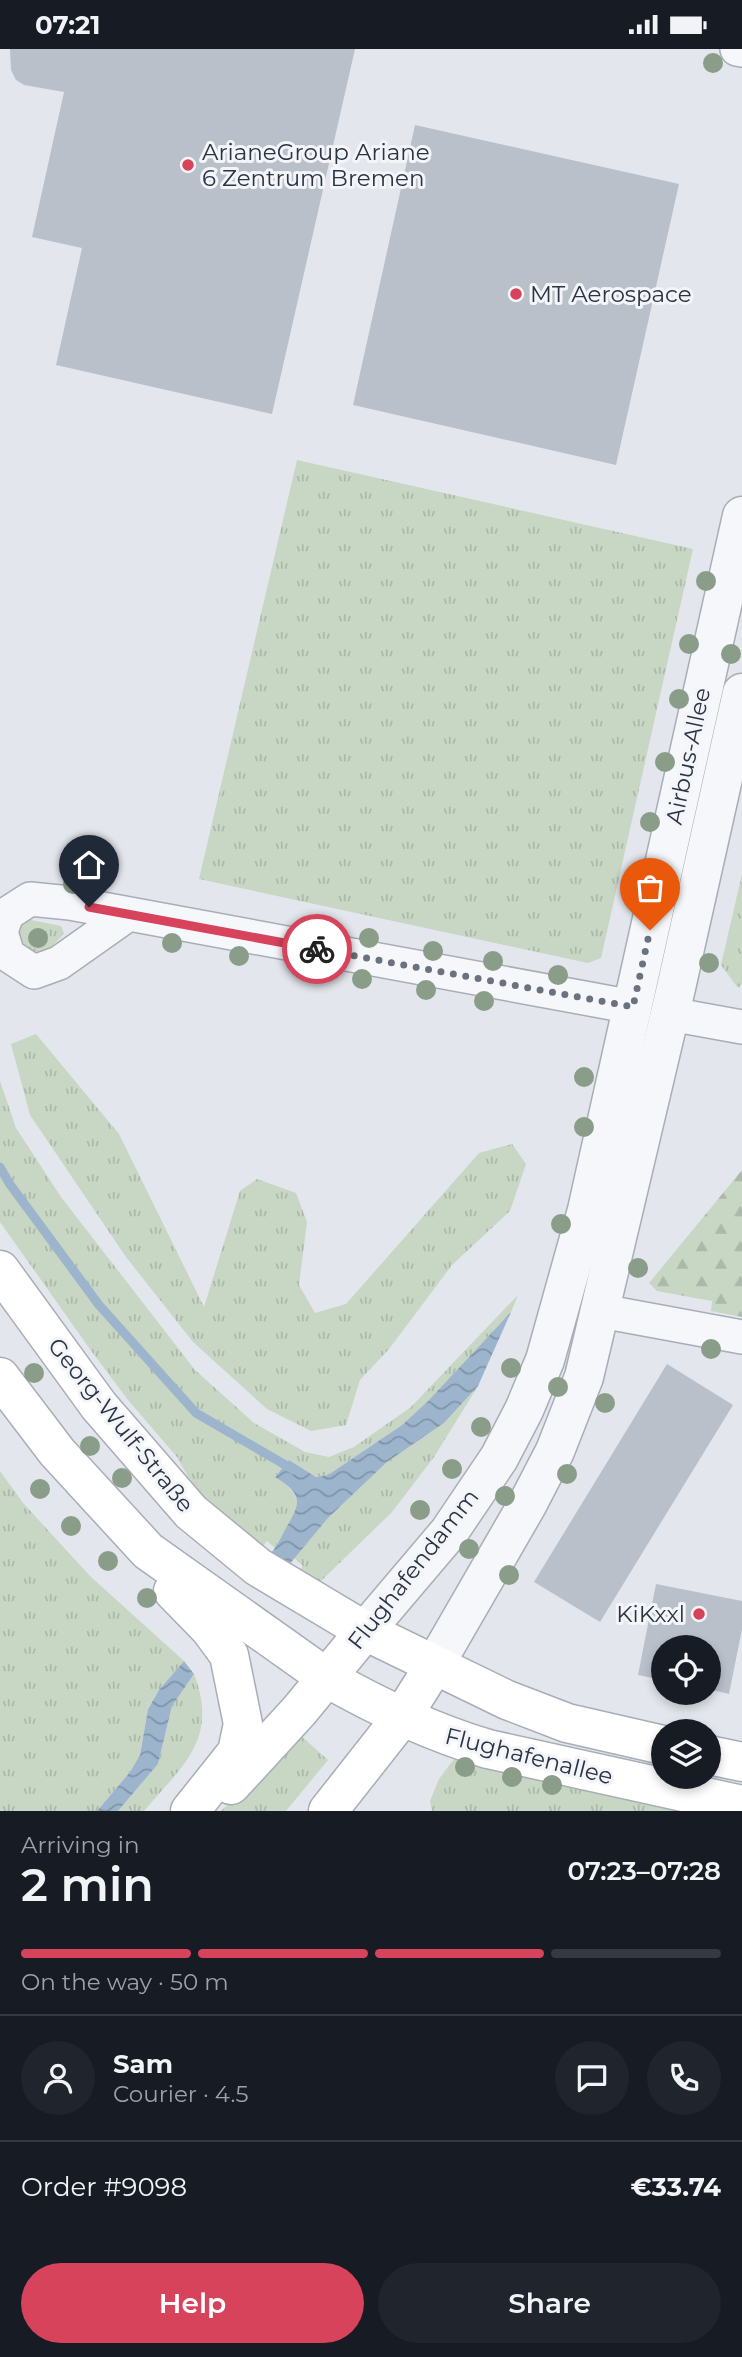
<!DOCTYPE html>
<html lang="en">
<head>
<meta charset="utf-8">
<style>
	:root { --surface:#171b24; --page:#20242c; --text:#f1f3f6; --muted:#9ea1a6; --line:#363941; --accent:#d6435b }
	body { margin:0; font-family:Montserrat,sans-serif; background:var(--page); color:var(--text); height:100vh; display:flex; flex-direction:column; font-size:26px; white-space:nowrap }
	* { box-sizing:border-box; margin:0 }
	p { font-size:23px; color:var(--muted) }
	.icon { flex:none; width:38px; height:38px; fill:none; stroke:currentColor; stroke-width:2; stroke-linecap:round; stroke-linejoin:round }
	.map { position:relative; height:1762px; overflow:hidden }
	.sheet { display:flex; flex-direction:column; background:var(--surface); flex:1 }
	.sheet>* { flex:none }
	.tools { position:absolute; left:651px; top:1586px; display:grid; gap:14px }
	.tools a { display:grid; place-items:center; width:70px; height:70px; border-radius:50%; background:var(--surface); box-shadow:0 4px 10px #0003; font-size:35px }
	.pin { position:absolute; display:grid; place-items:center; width:60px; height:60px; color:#fff; margin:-72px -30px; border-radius:50% 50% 50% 0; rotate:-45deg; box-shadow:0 0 7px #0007 }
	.pin .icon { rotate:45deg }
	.courier { position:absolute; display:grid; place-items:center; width:70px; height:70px; margin:-35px; border:5px solid #d6435b; border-radius:50%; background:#fff; color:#222; box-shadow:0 2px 9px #0007 }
	.overview em { font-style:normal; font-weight:600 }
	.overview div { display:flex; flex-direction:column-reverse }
	.overview { display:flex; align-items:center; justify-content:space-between; height:119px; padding:0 21px }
	h1 { font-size:46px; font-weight:600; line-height:52px }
	.bar { display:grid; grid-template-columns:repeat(4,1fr); gap:10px 7px; align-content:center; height:84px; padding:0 21px }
	.bar i { height:9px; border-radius:5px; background:var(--line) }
	.bar .on { background:var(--accent) }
	.bar p { grid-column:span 4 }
	.line { display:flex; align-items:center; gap:18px; padding:0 21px; border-top:2px solid var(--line) }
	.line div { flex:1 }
	.round { display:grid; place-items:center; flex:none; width:74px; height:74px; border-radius:37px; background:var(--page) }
	.cta { display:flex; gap:14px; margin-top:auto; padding:14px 21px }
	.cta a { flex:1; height:80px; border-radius:42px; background:var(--accent); color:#fff; font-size:28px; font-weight:600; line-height:80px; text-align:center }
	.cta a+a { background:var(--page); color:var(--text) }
	.status { display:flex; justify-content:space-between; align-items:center; height:49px; padding:0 35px; background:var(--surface); direction:ltr }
	.status svg { height:19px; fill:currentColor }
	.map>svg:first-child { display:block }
</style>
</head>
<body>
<div class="status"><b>07:21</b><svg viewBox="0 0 49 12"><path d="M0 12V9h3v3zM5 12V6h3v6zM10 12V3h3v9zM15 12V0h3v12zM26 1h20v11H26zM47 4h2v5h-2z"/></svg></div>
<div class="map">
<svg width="742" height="1762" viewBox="0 0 742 1762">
	<defs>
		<pattern id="grass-tufts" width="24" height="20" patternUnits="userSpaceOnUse" patternTransform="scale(1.75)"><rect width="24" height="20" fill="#c8d6c4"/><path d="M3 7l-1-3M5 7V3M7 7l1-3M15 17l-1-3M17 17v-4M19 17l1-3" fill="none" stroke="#acb8aa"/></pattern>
		<pattern id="forest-firs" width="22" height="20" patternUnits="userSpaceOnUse" patternTransform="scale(1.75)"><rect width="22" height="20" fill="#c8d6c4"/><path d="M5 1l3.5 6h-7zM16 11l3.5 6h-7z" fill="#acb8aa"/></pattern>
		<pattern id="water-waves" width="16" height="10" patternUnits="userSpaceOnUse" patternTransform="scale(1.75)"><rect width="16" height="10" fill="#9cb5cd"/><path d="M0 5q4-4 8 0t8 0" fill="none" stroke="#7f94a8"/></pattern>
	</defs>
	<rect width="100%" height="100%" fill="#e3e6ec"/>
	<g fill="url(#grass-tufts)">
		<polygon points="297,411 693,500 601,909 588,914 199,830"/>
		<polygon points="742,825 742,935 738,939 721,916"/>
		<polygon points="31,871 61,877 64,885 52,897 36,906 21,900 18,879 24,873"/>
		<polygon points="36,985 119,1085 204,1258 240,1142 257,1130 296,1144 307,1173 299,1236 315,1264 346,1255 479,1104 512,1095 526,1115 510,1162 452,1216 389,1300 360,1331 346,1376 311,1382 267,1360 193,1293 126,1208 30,1066 11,995"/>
		<path d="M 0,1032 L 16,1079 L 61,1148 L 195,1321 L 254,1374 L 305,1403 L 329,1408 L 354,1398 L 411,1358 L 518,1246 L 511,1263 L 428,1352 L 402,1376 L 328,1426 L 316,1428 L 289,1411 L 275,1428 C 315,1453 291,1467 275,1499 L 267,1492 L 262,1498 L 199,1447 L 177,1408 L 128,1351 L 92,1303 L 0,1173 Z"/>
		<polygon points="478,1337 434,1408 392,1463 321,1532 310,1530 298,1524 303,1517 294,1509 328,1469 387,1413 444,1374"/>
		<polygon points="0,1422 23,1454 90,1527 184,1612 159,1641 148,1659 140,1706 130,1723 97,1762 0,1762"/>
		<path d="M 194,1625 C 219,1690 183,1716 144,1762 L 118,1762 L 158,1715 L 172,1657 Z"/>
		<polygon points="301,1687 328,1711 286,1762 221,1762"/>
		<polygon points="454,1710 710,1762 432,1762 430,1752 439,1730"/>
	</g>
	<polygon fill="url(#forest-firs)" points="742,1121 742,1268 711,1262 712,1252 657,1242 649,1234"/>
	<g fill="url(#water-waves)">
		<path d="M 511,1263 L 478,1337 L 444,1374 L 387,1413 L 328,1469 L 288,1517 L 271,1504 C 277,1497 281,1488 286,1479 C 302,1453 302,1445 275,1428 L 289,1411 L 316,1428 L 328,1426 L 402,1376 L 428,1352 Z"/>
		<polygon points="184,1612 194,1625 172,1657 158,1715 118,1762 97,1762 130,1723 140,1706 148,1660 159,1641"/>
	</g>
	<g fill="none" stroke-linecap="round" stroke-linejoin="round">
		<polyline stroke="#9cb5cd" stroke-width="9" points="0,1118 9,1134 99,1256 196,1364 294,1421"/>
	</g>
	<g fill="#bac0ca">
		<polygon points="10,0 355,0 272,365 56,316 82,199 32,188 64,43 24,36 16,31 11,21"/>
		<polygon points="415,76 679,135 616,416 353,356"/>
		<polygon points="667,1315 733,1356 600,1573 534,1533"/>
		<polygon points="656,1535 742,1552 742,1580 729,1645 709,1640 709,1598 663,1598 663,1631 638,1626"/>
	</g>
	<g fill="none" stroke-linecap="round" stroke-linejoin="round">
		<defs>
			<g id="minor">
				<polyline points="737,0 742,1"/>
				<polyline points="127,866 59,914 34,923 8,906 1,883 7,865 30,850 70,854 633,958"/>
				<polyline points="670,965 742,978"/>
				<polyline points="601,1262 742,1288"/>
			</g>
			<g id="tertiary">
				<polyline points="365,1582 449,1483 499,1409 524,1361 545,1311 587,1161 742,467"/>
				<polyline points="434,1617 527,1456 555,1402 584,1328 676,939 742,644"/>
			</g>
			<g id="secondary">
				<polyline points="0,1221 99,1357 191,1463 258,1518 365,1582 507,1651 567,1674 663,1696"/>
				<path d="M 0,1328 L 57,1403 L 148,1502 L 327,1629 C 378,1658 431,1683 488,1700 L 742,1756"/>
				<polyline points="173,1542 210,1580 229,1606 243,1675 237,1703 190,1762"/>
				<polyline points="709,1706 742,1713"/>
				<polyline points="231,1736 299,1662 365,1582"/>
				<polyline points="328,1762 402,1668 434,1617"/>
			</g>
		</defs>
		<use href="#minor" stroke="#a8adb7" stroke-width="36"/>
		<use href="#tertiary" stroke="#a8adb7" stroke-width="41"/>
		<use href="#secondary" stroke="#a8adb7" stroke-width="41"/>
		<use href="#minor" stroke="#f6f7fa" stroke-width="33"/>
		<use href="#tertiary" stroke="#f6f7fa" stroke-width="38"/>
		<use href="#secondary" stroke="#fff" stroke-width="38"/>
	</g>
	<g fill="#899d88">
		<circle cx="713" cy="14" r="10"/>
		<circle cx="706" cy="532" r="10"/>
		<circle cx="689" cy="595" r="10"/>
		<circle cx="731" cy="605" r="10"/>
		<circle cx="679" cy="650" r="10"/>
		<circle cx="665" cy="713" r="10"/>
		<circle cx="650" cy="773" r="10"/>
		<circle cx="73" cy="835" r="10"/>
		<circle cx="636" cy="841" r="10"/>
		<circle cx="305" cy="878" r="10"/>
		<circle cx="38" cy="889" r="10"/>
		<circle cx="369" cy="889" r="10"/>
		<circle cx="172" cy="894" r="10"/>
		<circle cx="433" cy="902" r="10"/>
		<circle cx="239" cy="907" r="10"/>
		<circle cx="493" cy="912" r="10"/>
		<circle cx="709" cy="914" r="10"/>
		<circle cx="299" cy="917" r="10"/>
		<circle cx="558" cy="926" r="10"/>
		<circle cx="362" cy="930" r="10"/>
		<circle cx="426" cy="941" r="10"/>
		<circle cx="484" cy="952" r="10"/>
		<circle cx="584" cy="1028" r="10"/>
		<circle cx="584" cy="1078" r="10"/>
		<circle cx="561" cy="1175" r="10"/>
		<circle cx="638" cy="1219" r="10"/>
		<circle cx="711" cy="1300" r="10"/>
		<circle cx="511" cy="1319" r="10"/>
		<circle cx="34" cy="1324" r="10"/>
		<circle cx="558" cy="1338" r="10"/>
		<circle cx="605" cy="1354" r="10"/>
		<circle cx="481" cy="1378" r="10"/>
		<circle cx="90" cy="1397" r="10"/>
		<circle cx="452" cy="1420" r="10"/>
		<circle cx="567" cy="1425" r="10"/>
		<circle cx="122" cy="1429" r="10"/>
		<circle cx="40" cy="1440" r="10"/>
		<circle cx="505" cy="1447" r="10"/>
		<circle cx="420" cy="1461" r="10"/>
		<circle cx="71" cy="1477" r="10"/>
		<circle cx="469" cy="1500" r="10"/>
		<circle cx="108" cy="1512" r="10"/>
		<circle cx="509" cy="1526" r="10"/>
		<circle cx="147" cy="1549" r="10"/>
		<circle cx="465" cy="1718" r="10"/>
		<circle cx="512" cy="1728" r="10"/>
		<circle cx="552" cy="1736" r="10"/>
	</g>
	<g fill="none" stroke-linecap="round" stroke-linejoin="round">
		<polyline stroke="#6b727f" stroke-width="7" stroke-dasharray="0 12.6" points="317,900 633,958 650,881"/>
		<polyline stroke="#d6435b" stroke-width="9" points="89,858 317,900"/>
	</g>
	<g fill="#d6435b" stroke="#f3f5f9" stroke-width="2.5">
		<circle cx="188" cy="116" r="7"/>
		<circle cx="516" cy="245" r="7"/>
		<circle cx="699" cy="1565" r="7"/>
	</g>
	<g text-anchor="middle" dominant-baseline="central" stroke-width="6" stroke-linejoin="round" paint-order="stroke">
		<g font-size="23" fill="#2a3445" stroke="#f3f5f9" text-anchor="start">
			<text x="202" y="103">ArianeGroup Ariane<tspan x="202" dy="26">6 Zentrum Bremen</tspan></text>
			<text x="530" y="245">MT Aerospace</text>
			<text x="685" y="1565" text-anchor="end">KiKxxl</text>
		</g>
		<g font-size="23" fill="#2a3445" stroke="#f3f5f9">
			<text transform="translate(688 707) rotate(-78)">Airbus-Allee</text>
			<text transform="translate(121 1376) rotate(51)">Georg-Wulf-Straße</text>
			<text transform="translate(413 1520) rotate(-52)">Flughafendamm</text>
			<text transform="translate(529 1707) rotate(14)">Flughafenallee</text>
		</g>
	</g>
</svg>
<div class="tools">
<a><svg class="icon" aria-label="locate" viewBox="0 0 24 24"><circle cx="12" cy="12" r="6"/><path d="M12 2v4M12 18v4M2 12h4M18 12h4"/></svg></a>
<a><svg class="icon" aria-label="layers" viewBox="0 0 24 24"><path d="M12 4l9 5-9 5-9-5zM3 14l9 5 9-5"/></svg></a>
</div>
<div class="pin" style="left:650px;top:881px;background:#ea580c"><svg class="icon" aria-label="bag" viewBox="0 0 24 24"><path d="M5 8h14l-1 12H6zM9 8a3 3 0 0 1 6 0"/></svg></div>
<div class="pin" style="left:89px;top:858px;background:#1f2937"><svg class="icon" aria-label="home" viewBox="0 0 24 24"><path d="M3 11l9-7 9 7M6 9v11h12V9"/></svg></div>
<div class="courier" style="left:317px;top:900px"><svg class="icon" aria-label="bike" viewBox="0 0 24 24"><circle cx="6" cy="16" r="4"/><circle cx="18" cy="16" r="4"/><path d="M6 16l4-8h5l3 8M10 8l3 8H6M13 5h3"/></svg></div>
</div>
<section class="sheet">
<div class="overview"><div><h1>2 min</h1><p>Arriving in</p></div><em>07:23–07:28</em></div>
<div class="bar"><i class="on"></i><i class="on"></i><i class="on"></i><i></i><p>On the way · 50 m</p></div>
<div class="line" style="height:126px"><a class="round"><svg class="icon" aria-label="person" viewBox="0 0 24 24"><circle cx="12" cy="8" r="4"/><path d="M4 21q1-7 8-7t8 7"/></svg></a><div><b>Sam</b><p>Courier · 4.5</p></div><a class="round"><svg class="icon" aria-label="chat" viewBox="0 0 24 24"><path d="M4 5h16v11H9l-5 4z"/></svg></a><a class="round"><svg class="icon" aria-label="phone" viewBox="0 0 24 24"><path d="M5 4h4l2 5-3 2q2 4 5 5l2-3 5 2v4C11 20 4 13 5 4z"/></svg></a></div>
<div class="line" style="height:91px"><div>Order #9098</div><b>€33.74</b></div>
<div class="cta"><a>Help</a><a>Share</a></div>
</section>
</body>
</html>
